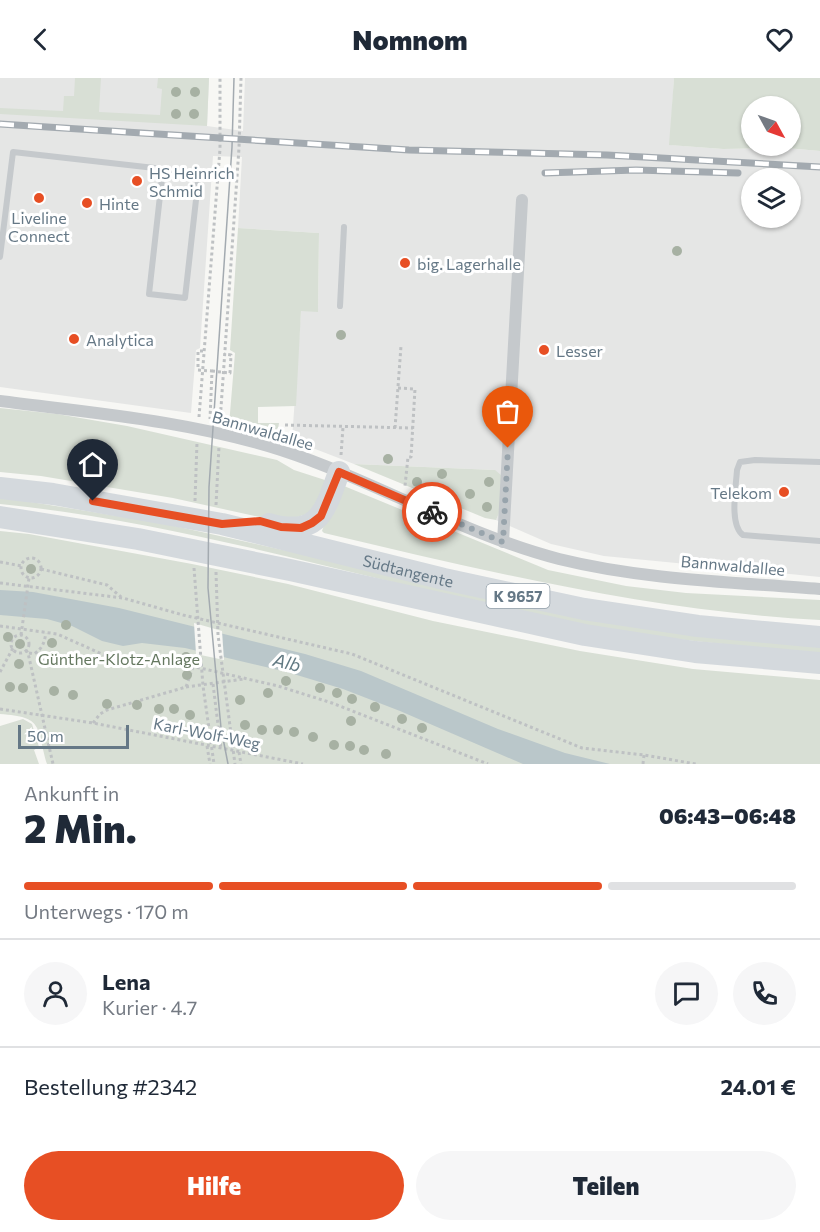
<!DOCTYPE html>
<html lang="de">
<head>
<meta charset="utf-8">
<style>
	:root { --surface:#fff; --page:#f6f6f7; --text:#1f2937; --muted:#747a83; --line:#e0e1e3; --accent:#e74f24 }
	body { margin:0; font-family:Commissioner,sans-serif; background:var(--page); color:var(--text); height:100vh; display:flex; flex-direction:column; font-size:22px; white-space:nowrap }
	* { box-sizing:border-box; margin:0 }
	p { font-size:20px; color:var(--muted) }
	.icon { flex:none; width:33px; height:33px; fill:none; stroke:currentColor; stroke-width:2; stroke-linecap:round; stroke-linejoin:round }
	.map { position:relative; height:686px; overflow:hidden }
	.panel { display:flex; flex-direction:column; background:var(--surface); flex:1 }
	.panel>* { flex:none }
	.needle { width:39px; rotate:130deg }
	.buttons { position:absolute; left:741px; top:18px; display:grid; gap:12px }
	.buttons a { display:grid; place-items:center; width:60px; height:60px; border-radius:50%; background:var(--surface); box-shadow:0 2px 4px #0004; font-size:30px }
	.scale { position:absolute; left:18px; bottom:15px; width:111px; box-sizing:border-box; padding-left:6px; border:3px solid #657886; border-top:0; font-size:16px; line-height:21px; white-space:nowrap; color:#657886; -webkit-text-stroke:4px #fff; paint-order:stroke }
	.pin { position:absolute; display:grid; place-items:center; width:51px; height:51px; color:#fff; margin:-62px -26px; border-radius:50% 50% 50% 0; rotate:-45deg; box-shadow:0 0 6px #0007 }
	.pin .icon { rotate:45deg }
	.courier { position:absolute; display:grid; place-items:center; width:60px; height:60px; margin:-30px; border:4px solid #e74f24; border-radius:50%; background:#fff; color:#222; box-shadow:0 2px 8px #0007 }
	.headline em { font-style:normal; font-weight:800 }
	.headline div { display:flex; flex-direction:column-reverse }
	.headline { display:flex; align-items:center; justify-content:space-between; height:102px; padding:0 24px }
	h1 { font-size:39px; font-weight:800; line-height:45px }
	.bar { display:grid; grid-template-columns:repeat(4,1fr); gap:9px 6px; align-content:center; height:72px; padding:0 24px }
	.bar i { height:8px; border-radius:4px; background:var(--line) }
	.bar .selected { background:var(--accent) }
	.bar p { grid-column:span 4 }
	.line { display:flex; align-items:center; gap:15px; padding:0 24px; border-top:2px solid var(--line) }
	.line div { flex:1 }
	.round { display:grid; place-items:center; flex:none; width:63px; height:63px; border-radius:32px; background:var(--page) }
	.primary-button { display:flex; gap:12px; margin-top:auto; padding:12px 24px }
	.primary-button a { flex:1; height:69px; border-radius:36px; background:var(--accent); color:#fff; font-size:24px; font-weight:800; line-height:69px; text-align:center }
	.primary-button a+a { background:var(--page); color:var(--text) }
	header { display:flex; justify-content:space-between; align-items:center; height:78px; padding:0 24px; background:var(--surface); font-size:27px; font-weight:800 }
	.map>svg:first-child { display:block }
</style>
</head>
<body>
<header><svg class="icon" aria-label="back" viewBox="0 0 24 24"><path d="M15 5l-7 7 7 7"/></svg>Nomnom<svg class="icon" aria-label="heart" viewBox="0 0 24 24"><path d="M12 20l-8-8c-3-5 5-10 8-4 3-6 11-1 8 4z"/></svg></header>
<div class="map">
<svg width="820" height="686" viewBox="0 0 820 686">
	<rect width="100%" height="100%" fill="#f7f7f4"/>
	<path fill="#e5e6e5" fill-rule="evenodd" d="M 0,0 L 209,0 L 207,48 L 243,53 L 245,0 L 674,0 L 670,67 L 723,71 L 786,70 L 820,73 L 820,499 L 604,478 L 551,466 L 496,442 L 498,437 L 495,392 L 354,386 L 292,362 L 301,232 L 318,233 L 319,155 L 238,150 L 242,79 L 213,78 L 200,270 L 196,272 L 191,335 L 0,309 ZM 752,100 L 790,100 L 790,140 L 752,140 Z"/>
	<g fill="#d8dfd5" fill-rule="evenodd">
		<polygon points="75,0 101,0 99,34 160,37 162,11 157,10 158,0 209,0 207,48 0,36 0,30 63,33 64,18 74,18"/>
		<path d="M 674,0 L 820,0 L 820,73 L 786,70 L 723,71 L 669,67 ZM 752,28 L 790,28 L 790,68 L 752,68 Z"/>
		<polygon points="238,150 319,155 318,234 301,233 296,328 258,329 258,345 279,345 277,358 229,347 235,275 230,272"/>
		<polygon points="0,330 57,336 127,348 277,382 294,392 328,403 316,433 282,444 173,420 41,398 0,394"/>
		<path d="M 354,386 L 495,392 L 502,398 C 501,413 503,428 496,442 L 485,440 Z"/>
		<path d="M 344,408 L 548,492 L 626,508 L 686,515 L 820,522 L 820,542 C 649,533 490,494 324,455 L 322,453 L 324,447 Z"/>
		<path d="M 0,419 L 161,445 L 283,472 L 820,568 L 820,575 C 743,568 666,562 590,548 C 393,511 201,446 0,426 Z"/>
		<path d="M 0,453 L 29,456 L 192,486 L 288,506 L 433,543 L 580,573 L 693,591 L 820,602 L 820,686 L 47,686 C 36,648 44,639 0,636 Z"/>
		<polygon points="23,641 32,646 39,669 34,672 39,686 0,686 0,648"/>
	</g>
	<polygon fill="#bac7ca" points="0,512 33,514 119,530 305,576 361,593 498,651 565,675 610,686 523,686 400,633 343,611 287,594 185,570 142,565 123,568 102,563 72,548 47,541 0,537"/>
	<polygon fill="#f7f7f4" points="194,545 222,553 224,582 196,576"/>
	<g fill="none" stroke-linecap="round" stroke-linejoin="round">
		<g stroke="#bec1c3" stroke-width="3" stroke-dasharray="3 3" stroke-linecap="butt">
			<polyline points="203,273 198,273 198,292 212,293 210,341"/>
			<polyline points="212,293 230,295 231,277 224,276"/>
			<polyline points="398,310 415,311 411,379 408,379 405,408"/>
			<polyline points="199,339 220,71 220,0"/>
			<polyline points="220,344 239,70 241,0"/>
			<polyline points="285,347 413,350"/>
			<polyline points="395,350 401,268"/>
			<polyline points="341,377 343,349"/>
			<polyline points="195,423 197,364"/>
			<polyline points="216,427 219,368"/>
			<circle cx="31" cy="490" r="10"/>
			<polyline points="0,484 22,488"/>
			<polyline points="194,490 203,608 214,686"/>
			<polyline points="41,491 107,507 121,519"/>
			<polyline points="216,494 218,557 235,686"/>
			<polyline points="0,505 123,520 183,537 352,576 582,670 644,677 696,686"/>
			<polyline points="0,548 57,556 120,584 174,584 278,608 332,625 488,686"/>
			<polyline points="21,557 29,500"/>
			<circle cx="20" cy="566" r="9"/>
			<polyline points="26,572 28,575 53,686"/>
			<path d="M 29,575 L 34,576 C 43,570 44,565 46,555"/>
			<polyline points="0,594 13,570"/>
			<polyline points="213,606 221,671"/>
			<polyline points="186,609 244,601"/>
			<polyline points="0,631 93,645 303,686"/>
			<polyline points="93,645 100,636 107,632 186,609 193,589"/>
			<polyline points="207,668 210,686"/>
			<polyline points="239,674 241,686"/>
			<polyline points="643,686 644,677"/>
		</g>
		<g stroke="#c5c9cc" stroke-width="6">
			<polyline points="0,179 13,74 199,95 185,220 149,216 163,91"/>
			<polyline points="340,228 344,149"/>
			<path d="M 820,384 L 755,382 L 740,384 L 737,392 C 736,409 729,447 743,457 L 820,463"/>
		</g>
		<g stroke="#c5c9cc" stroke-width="12">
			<path d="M 0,323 C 94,335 190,343 281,372 C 376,403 462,456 559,481 C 644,502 733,504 820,511"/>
			<polyline points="503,464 522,122"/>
		</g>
		<g stroke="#d4d9dd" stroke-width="22">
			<path id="s1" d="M 0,410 L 53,416 L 222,446 L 444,501 L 584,531 L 698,548 L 820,559"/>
			<polyline points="0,439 138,461 290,492 585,557 695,574 820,585"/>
			<path d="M 269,446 C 319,460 325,433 339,394"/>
		</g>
		<polyline stroke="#a3aab0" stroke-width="1.5" points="228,686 221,650 208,510 209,409 232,69 234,0"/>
		<defs>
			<g id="rail">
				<polyline points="0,46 409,72 607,77 820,89"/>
				<polyline points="545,95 636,92 738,95"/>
			</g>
		</defs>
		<use href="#rail" stroke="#a3aab0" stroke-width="7"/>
		<use href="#rail" stroke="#fff" stroke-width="4.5" stroke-dasharray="14" stroke-linecap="butt"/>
	</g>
	<g fill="#a7b1a3">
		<circle cx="176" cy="14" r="5"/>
		<circle cx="195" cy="14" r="5"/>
		<circle cx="176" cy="36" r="5"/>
		<circle cx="194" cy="36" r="5"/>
		<circle cx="677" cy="173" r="5"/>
		<circle cx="341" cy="257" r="5"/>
		<circle cx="388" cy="381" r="5"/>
		<circle cx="442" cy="396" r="5"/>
		<circle cx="417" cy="404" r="5"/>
		<circle cx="489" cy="404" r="5"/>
		<circle cx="470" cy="416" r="5"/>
		<circle cx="487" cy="429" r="5"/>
		<circle cx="31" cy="491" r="5"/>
		<circle cx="66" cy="547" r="5"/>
		<circle cx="8" cy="559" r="5"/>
		<circle cx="52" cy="565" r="5"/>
		<circle cx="20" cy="566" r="5"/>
		<circle cx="186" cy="579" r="5"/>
		<circle cx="43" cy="582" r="5"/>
		<circle cx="19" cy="586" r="5"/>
		<circle cx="187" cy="597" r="5"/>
		<circle cx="286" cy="603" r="5"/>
		<circle cx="10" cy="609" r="5"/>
		<circle cx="23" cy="610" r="5"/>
		<circle cx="320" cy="610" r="5"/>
		<circle cx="54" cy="613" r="5"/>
		<circle cx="268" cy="615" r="5"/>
		<circle cx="337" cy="615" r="5"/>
		<circle cx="73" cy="617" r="5"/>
		<circle cx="352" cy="621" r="5"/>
		<circle cx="240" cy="622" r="5"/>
		<circle cx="107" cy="626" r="5"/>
		<circle cx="137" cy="627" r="5"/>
		<circle cx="375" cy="629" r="5"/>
		<circle cx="159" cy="631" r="5"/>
		<circle cx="174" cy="631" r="5"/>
		<circle cx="190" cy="637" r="5"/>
		<circle cx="402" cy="641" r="5"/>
		<circle cx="351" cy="643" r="5"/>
		<circle cx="245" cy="647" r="5"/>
		<circle cx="422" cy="650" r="5"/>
		<circle cx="262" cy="652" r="5"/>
		<circle cx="278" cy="652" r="5"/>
		<circle cx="294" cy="654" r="5"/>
		<circle cx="313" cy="659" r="5"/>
		<circle cx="334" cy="667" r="5"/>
		<circle cx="350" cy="668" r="5"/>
		<circle cx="364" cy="672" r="5"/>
		<circle cx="386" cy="676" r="5"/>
	</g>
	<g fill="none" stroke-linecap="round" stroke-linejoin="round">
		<polyline stroke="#98a4ac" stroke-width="6" stroke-dasharray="0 10.8" points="432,434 503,464 508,370"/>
		<polyline stroke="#e74f24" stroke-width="8" points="93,423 222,446 260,443 281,449 301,450 312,445 321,438 339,394 432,434"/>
	</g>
	<g fill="#e74f24" stroke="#fff" stroke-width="2">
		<circle cx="137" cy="103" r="6"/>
		<circle cx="39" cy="120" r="6"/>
		<circle cx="87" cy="125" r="6"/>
		<circle cx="405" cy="185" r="6"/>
		<circle cx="74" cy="261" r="6"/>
		<circle cx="544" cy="272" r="6"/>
		<circle cx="784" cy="414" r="6"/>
	</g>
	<g text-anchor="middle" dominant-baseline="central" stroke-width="6" stroke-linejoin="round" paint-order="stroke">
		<rect fill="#fff" stroke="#93a0aa" stroke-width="1.5" x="486.5" y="506" width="63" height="24" rx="4.5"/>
		<g font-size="15" font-weight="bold" fill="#657886">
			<text x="518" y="518">K 9657</text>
		</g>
		<g font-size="16" fill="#657886" stroke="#fff" text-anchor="start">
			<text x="149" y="94">HS Heinrich<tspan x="149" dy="18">Schmid</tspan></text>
			<text x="99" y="125">Hinte</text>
			<text x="39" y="139" text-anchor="middle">Liveline<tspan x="39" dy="18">Connect</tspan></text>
			<text x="417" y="185">big. Lagerhalle</text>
			<text x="86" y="261">Analytica</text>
			<text x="556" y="272">Lesser</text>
			<text x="772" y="414" text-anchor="end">Telekom</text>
		</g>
		<g font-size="16" fill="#657886" stroke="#fff">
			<text transform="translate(263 352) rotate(16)">Bannwaldallee</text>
			<text transform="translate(733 487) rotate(5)">Bannwaldallee</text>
			<text stroke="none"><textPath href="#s1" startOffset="417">Südtangente</textPath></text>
			<text transform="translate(207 655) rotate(11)">Karl-Wolf-Weg</text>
		</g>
		<g font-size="16" fill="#657860" stroke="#fff">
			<text x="119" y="580">Günther-Klotz-Anlage</text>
		</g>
		<g font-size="18" font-style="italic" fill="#617982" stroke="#fff">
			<text transform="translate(287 584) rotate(14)">Alb</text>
		</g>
	</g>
</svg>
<div class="buttons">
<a><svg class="needle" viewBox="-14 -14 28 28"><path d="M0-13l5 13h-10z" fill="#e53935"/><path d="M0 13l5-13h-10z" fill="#747a83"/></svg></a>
<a><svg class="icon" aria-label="layers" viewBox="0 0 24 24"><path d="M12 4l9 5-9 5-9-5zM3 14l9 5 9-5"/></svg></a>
</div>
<div class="scale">50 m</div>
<div class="pin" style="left:508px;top:370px;background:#ea580c"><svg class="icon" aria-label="bag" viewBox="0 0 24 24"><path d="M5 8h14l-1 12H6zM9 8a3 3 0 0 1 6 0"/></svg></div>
<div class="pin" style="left:93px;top:423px;background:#1f2937"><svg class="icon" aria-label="home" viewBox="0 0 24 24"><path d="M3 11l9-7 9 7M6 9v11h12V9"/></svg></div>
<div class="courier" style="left:432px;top:434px"><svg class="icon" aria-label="bike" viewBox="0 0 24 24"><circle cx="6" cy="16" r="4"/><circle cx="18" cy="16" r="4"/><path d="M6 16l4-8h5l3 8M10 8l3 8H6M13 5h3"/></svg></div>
</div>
<section class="panel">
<div class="headline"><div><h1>2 Min.</h1><p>Ankunft in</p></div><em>06:43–06:48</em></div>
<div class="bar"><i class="selected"></i><i class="selected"></i><i class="selected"></i><i></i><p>Unterwegs · 170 m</p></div>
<div class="line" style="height:108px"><a class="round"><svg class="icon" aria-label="person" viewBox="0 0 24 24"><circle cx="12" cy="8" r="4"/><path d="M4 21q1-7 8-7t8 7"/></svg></a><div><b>Lena</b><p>Kurier · 4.7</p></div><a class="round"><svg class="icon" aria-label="chat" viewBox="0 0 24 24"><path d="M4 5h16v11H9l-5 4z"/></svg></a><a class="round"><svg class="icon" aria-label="phone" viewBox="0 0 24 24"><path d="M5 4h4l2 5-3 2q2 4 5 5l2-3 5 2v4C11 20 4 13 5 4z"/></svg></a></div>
<div class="line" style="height:78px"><div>Bestellung #2342</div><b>24.01 €</b></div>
<div class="primary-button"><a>Hilfe</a><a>Teilen</a></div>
</section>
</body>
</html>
